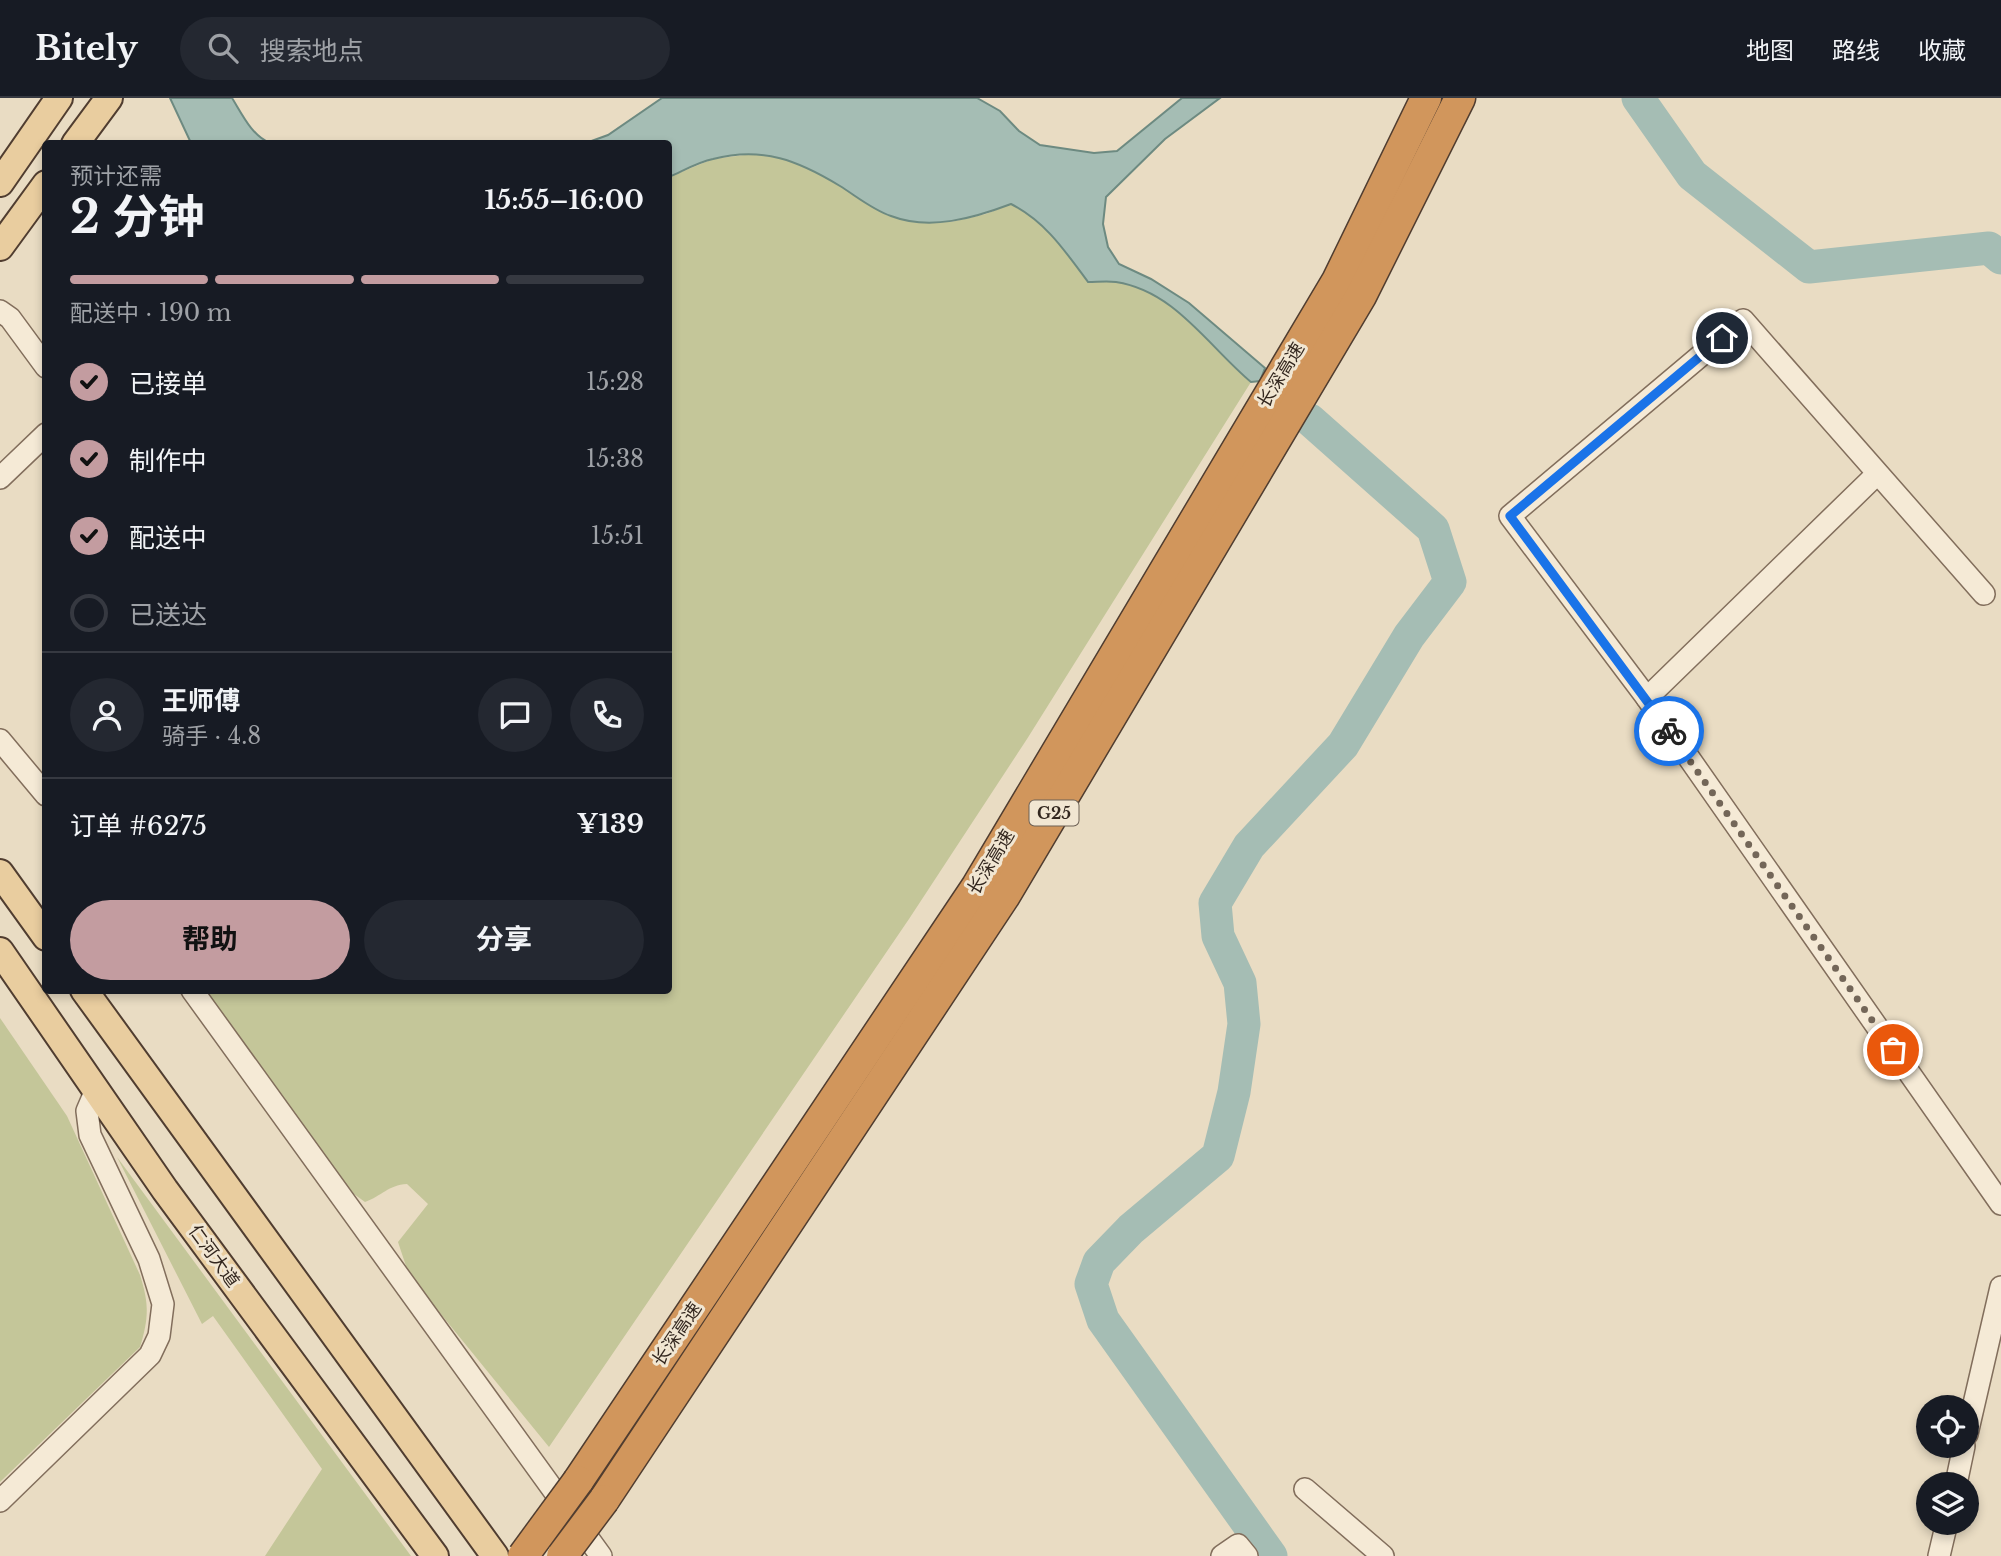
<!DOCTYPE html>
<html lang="zh">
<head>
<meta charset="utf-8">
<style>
	:root { --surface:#171b24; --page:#242831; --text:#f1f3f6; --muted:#9ea1a6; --line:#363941; --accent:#c39ca0 }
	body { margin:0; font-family:"Libre Baskerville","Noto Sans SC",serif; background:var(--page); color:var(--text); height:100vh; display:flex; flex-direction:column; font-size:26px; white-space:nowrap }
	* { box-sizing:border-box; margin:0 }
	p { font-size:23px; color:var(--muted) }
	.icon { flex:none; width:38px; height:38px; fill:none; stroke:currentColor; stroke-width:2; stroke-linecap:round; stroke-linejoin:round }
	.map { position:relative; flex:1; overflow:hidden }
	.details { position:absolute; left:42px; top:42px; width:630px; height:854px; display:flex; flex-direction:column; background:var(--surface); border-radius:7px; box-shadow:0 4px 10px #0003 }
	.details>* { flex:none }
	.buttons { position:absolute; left:1916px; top:1297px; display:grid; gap:14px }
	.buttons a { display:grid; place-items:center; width:63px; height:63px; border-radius:50%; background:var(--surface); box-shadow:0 4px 10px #0003; font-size:35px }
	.pin { position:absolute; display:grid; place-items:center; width:60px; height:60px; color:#fff; margin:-30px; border:4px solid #fff; border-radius:50%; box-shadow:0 2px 7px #0007 }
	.courier { position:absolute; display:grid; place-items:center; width:70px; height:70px; margin:-35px; border:5px solid #1a73e8; border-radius:50%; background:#fff; color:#222; box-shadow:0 2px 9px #0007 }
	.summary em { font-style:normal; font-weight:700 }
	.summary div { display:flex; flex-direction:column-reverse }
	.summary { display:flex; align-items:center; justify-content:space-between; height:119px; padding:0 28px }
	h1 { font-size:46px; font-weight:700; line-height:52px }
	.bar { display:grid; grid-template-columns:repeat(4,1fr); gap:10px 7px; align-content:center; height:84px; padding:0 28px }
	.bar i { height:9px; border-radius:5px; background:var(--line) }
	.bar .current { background:var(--accent) }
	.bar p { grid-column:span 4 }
	.line { display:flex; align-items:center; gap:18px; padding:0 28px; border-top:2px solid var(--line) }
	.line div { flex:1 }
	.round { display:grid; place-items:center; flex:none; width:74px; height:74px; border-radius:37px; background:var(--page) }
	ol { padding:0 28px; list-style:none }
	li { display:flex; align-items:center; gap:21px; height:77px }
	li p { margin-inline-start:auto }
	li .icon { padding:7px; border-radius:50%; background:var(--accent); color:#111; stroke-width:4 }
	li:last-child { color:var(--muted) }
	li i { width:38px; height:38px; border:4px solid var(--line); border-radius:50% }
	.action { display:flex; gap:14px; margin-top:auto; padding:14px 28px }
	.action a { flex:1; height:80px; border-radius:42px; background:var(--accent); color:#111; font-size:28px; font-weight:700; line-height:80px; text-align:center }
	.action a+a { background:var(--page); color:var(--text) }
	header { display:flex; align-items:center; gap:42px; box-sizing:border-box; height:98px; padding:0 35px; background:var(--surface); border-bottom:2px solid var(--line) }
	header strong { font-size:33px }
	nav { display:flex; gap:38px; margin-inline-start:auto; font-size:24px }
	.search { width:490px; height:63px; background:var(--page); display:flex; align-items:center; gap:18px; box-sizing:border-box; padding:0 24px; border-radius:38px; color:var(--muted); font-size:26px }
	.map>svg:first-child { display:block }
</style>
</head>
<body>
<header>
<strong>Bitely</strong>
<div class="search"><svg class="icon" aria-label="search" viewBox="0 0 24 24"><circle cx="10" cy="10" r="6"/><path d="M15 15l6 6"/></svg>搜索地点</div>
<nav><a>地图</a><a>路线</a><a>收藏</a></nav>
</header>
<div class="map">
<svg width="2001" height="1458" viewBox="0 0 2001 1458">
	<rect width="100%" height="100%" fill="#e9dcc3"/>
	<g fill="#c4c699">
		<path d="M 753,56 L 792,62 L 917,124 L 951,124 L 986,116 L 1011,106 C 1046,124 1065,152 1088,184 C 1097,184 1107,183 1116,184 C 1175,193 1208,248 1251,284 L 1027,641 L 909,821 L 549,1349 L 409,1177 L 398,1144 L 428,1106 L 407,1086 C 388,1087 382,1098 365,1104 L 354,1096 L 195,893 L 668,892 L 669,79 L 713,61 Z"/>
		<path d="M 0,920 L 67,1018 L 140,1177 C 149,1206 149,1219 140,1249 L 0,1384 Z"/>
		<polygon points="117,1059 411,1458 265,1458 322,1371 213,1218 202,1226"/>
	</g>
	<g fill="#a5bdb4" stroke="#6d8a81" stroke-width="2">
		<path d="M 170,0 L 232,0 C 242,16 252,38 270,45 L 191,45 Z"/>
		<path d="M 662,0 L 977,0 L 1000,13 L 1019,33 L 1040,47 L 1094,55 L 1117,53 L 1182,0 L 1220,0 L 1165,41 L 1106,99 L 1103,126 L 1108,149 L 1119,166 L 1151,181 L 1189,205 L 1265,270 L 1260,283 L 1251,284 C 1208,248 1175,193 1116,184 C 1107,183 1097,184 1088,184 C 1065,153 1046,124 1011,106 C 974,120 930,133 891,118 C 873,112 856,98 840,88 C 799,63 763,48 713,61 C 698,64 683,73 669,79 L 668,46 L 586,45 L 608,37 Z"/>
	</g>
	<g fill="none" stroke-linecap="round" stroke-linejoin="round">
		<g stroke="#a5bdb4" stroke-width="33">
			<polyline points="1638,0 1692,77 1809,169 1989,150 2001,160"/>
			<polyline points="1271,1458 1103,1222 1091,1186 1099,1164 1131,1131 1218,1058 1234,994 1244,926 1240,885 1218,838 1215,805 1249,748 1343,647 1409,538 1450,484 1433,431 1310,322"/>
		</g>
		<defs>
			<g id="minor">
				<polyline points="0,213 10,220 46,269"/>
				<polyline points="1877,376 1647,600 2001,1106"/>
				<polyline points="0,380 46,336"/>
				<polyline points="1647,600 1510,418 1743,222 1984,496"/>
				<polyline points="0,642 46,697"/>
				<polyline points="192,892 601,1458"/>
				<polyline points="1967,1336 2001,1189"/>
				<polyline points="1956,1386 1964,1348"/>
				<polyline points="1305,1391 1383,1458"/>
				<polyline points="0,1403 150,1257 159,1238 163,1206 149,1161 90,1037 87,1013 96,992"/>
				<polyline points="1222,1458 1238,1447 1247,1458"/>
				<polyline points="1939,1458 1947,1424"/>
			</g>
			<g id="major">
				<polyline points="75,46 109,0"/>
				<polyline points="0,85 59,0"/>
				<polyline points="0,149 46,86"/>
				<polyline points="0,775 46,839"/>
				<polyline points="0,853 165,1092 435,1458"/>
				<polyline points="84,892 495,1458"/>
			</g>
			<g id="highway">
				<polyline points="578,1383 977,788 1337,183 1426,0"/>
				<polyline points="604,1402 1004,799 1361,198 1460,0"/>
			</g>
		</defs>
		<use href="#minor" stroke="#826e5c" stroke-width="24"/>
		<use href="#major" stroke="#503d30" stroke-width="30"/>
		<use href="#highway" stroke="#503d30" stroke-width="33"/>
		<use href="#minor" stroke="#f5ead6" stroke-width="21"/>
		<use href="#major" stroke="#e9cd9f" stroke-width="26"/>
		<use href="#highway" stroke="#d1965c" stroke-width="30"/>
		<defs>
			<g id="highway-bridge">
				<polyline points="523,1458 578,1383"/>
				<polyline points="562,1458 604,1402"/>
			</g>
		</defs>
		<use href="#highway-bridge" stroke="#503d30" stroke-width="33" stroke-linecap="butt"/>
		<use href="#highway-bridge" stroke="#d1965c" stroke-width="30"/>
	</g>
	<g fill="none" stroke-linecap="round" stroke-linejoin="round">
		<polyline stroke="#736658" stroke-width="7" stroke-dasharray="0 12.6" points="1669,633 1893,952"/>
		<polyline stroke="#1a73e8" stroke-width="9" points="1669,633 1510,418 1722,240"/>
	</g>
	<g text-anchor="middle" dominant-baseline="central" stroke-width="6" stroke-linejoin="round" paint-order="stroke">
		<rect fill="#f1e6d2" stroke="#6c6055" stroke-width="2" x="1029.5" y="702.5" width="49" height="25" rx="5"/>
		<g font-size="16" font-weight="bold" fill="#33271f">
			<text x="1054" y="715">G25</text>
		</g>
		<g font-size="18" fill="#33271f" stroke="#f1e6d2">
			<text transform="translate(1281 277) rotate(-59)">长深高速</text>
			<text transform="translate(991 764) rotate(-59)">长深高速</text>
			<text transform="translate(214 1158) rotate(54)">仁河大道</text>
			<text transform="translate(677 1236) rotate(-56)">长深高速</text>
		</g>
	</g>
</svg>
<div class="buttons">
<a><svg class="icon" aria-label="locate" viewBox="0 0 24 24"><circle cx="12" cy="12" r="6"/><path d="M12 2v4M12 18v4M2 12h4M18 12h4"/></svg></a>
<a><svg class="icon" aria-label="layers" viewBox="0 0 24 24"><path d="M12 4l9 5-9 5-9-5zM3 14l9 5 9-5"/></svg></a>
</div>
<div class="pin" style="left:1893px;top:952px;background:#ea580c"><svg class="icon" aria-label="bag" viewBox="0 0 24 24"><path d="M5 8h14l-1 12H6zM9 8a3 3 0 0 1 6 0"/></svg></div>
<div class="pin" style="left:1722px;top:240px;background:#1f2937"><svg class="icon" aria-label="home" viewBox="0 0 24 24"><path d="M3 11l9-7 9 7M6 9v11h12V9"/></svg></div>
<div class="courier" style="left:1669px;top:633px"><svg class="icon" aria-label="bike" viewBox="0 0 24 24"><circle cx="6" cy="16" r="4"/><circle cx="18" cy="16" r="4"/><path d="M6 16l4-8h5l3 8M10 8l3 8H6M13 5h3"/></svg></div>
<section class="details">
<div class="summary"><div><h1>2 分钟</h1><p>预计还需</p></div><em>15:55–16:00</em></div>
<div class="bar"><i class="current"></i><i class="current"></i><i class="current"></i><i></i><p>配送中 · 190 m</p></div>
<ol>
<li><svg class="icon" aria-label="check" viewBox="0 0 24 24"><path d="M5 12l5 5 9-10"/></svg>已接单<p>15:28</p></li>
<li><svg class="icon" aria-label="check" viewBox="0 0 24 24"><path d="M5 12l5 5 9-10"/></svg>制作中<p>15:38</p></li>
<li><svg class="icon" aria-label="check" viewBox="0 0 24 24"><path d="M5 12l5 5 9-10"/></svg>配送中<p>15:51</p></li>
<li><i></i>已送达</li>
</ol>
<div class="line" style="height:126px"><a class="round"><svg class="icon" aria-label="person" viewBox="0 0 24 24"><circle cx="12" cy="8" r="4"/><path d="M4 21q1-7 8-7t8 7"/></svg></a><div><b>王师傅</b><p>骑手 · 4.8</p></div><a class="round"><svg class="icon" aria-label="chat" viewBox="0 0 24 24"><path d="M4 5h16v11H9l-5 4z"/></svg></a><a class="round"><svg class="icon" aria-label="phone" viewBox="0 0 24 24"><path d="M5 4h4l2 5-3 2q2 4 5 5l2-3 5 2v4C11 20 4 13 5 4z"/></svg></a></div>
<div class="line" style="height:91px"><div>订单 #6275</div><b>¥139</b></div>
<div class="action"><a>帮助</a><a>分享</a></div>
</section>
</div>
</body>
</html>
